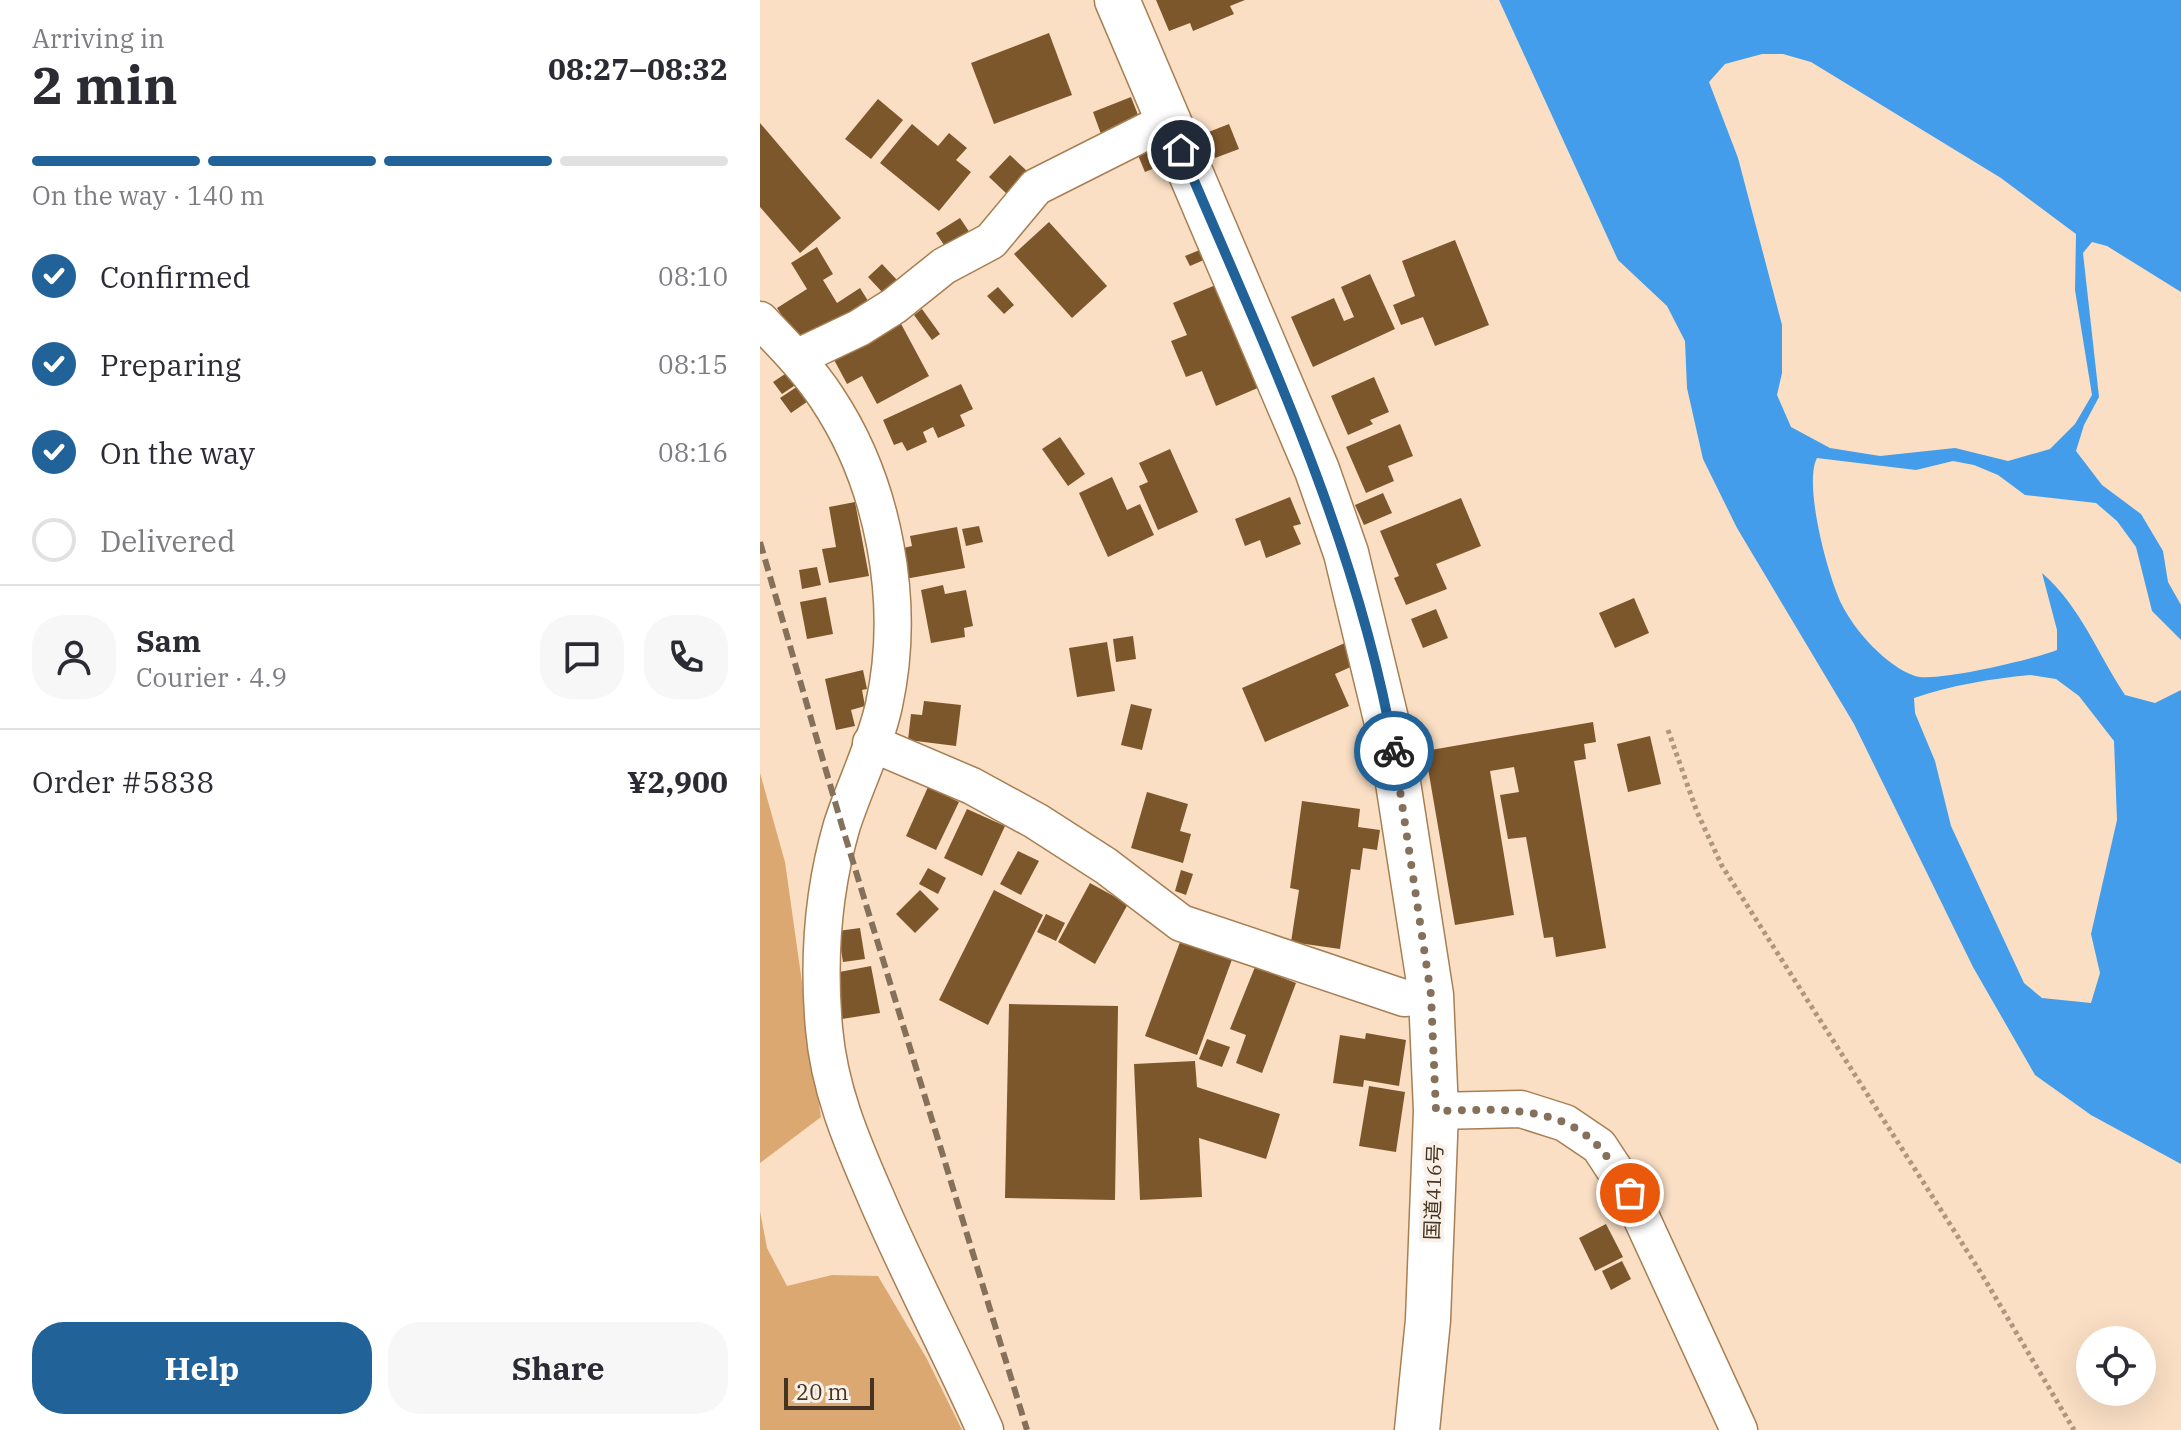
<!DOCTYPE html>
<html lang="en">
<head>
<meta charset="utf-8">
<style>
	:root { --surface:#fff; --page:#f7f7f7; --text:#2b2b33; --muted:#7c7c81; --line:#e1e1e2; --accent:#216298 }
	body { margin:0; font-family:"IBM Plex Serif","Noto Sans JP",serif; background:var(--page); color:var(--text); height:100vh; display:flex; flex-direction:column; font-size:30px; white-space:nowrap }
	* { box-sizing:border-box; margin:0 }
	p { font-size:26px; color:var(--muted) }
	.icon { flex:none; width:44px; height:44px; fill:none; stroke:currentColor; stroke-width:2; stroke-linecap:round; stroke-linejoin:round }
	.map { position:relative; flex:1; overflow:hidden }
	.sheet { display:flex; flex-direction:column; background:var(--surface); width:760px }
	.sheet>* { flex:none }
	.buttons { position:absolute; left:1316px; top:1326px; display:grid; gap:16px }
	.buttons a { display:grid; place-items:center; width:80px; height:80px; border-radius:50%; background:var(--surface); box-shadow:0 8px 32px #0002; font-size:40px }
	.scale { position:absolute; left:24px; bottom:20px; width:90px; box-sizing:border-box; padding-left:8px; border:4px solid #463422; border-top:0; font-size:22px; line-height:28px; white-space:nowrap; color:#463422; -webkit-text-stroke:6px #f9f0e7; paint-order:stroke }
	.pin { position:absolute; display:grid; place-items:center; width:68px; height:68px; color:#fff; margin:-34px; border:4px solid #fff; border-radius:50%; box-shadow:0 2px 8px #0007 }
	.courier { position:absolute; display:grid; place-items:center; width:80px; height:80px; margin:-40px; border:6px solid #216298; border-radius:50%; background:#fff; color:#222; box-shadow:0 2px 10px #0007 }
	.headline em { font-style:normal; font-weight:700 }
	.headline div { display:flex; flex-direction:column-reverse }
	.headline { display:flex; align-items:center; justify-content:space-between; height:136px; padding:0 32px }
	h1 { font-size:52px; font-weight:700; line-height:60px }
	.bar { display:grid; grid-template-columns:repeat(4,1fr); gap:12px 8px; align-content:center; height:96px; padding:0 32px }
	.bar i { height:10px; border-radius:6px; background:var(--line) }
	.bar .current { background:var(--accent) }
	.bar p { grid-column:span 4 }
	.line { display:flex; align-items:center; gap:20px; padding:0 32px; border-top:2px solid var(--line) }
	.line div { flex:1 }
	.round { display:grid; place-items:center; flex:none; width:84px; height:84px; border-radius:32px; background:var(--page) }
	ol { padding:0 32px; list-style:none }
	li { display:flex; align-items:center; gap:24px; height:88px }
	li p { margin-inline-start:auto }
	li .icon { padding:8px; border-radius:50%; background:var(--accent); color:#fff; stroke-width:4 }
	li:last-child { color:var(--muted) }
	li i { width:44px; height:44px; border:4px solid var(--line); border-radius:50% }
	.cta { display:flex; gap:16px; margin-top:auto; padding:16px 32px }
	.cta a { flex:1; height:92px; border-radius:32px; background:var(--accent); color:#fff; font-size:32px; font-weight:700; line-height:92px; text-align:center }
	.cta a+a { background:var(--page); color:var(--text) }
	main { display:flex; flex:1; min-height:0 }
	.map>svg:first-child { display:block }
</style>
</head>
<body>
<main>
<section class="sheet">
<div class="headline"><div><h1>2 min</h1><p>Arriving in</p></div><em>08:27–08:32</em></div>
<div class="bar"><i class="current"></i><i class="current"></i><i class="current"></i><i></i><p>On the way · 140 m</p></div>
<ol>
<li><svg class="icon" aria-label="check" viewBox="0 0 24 24"><path d="M5 12l5 5 9-10"/></svg>Confirmed<p>08:10</p></li>
<li><svg class="icon" aria-label="check" viewBox="0 0 24 24"><path d="M5 12l5 5 9-10"/></svg>Preparing<p>08:15</p></li>
<li><svg class="icon" aria-label="check" viewBox="0 0 24 24"><path d="M5 12l5 5 9-10"/></svg>On the way<p>08:16</p></li>
<li><i></i>Delivered</li>
</ol>
<div class="line" style="height:144px"><a class="round"><svg class="icon" aria-label="person" viewBox="0 0 24 24"><circle cx="12" cy="8" r="4"/><path d="M4 21q1-7 8-7t8 7"/></svg></a><div><b>Sam</b><p>Courier · 4.9</p></div><a class="round"><svg class="icon" aria-label="chat" viewBox="0 0 24 24"><path d="M4 5h16v11H9l-5 4z"/></svg></a><a class="round"><svg class="icon" aria-label="phone" viewBox="0 0 24 24"><path d="M5 4h4l2 5-3 2q2 4 5 5l2-3 5 2v4C11 20 4 13 5 4z"/></svg></a></div>
<div class="line" style="height:104px"><div>Order #5838</div><b>¥2,900</b></div>
<div class="cta"><a>Help</a><a>Share</a></div>
</section>
<div class="map">
<svg width="1421" height="1430" viewBox="0 0 1421 1430">
	<rect width="100%" height="100%" fill="#fadfc4"/>
	<g fill="#dba871">
		<polygon points="0,773 25,862 61,1117 0,1163"/>
		<polygon points="0,1211 7,1248 27,1286 72,1275 118,1276 167,1359 202,1430 0,1430"/>
	</g>
	<path fill="#439dea" fill-rule="evenodd" d="M 739,0 L 1421,0 L 1421,292 L 1347,246 L 1332,242 L 1323,253 L 1339,397 L 1324,425 L 1316,451 L 1342,485 L 1381,514 L 1403,551 L 1408,582 L 1421,605 L 1421,640 L 1392,611 L 1376,547 L 1357,521 L 1336,503 L 1265,495 L 1238,475 L 1214,465 L 1193,461 L 1156,470 L 1057,458 C 1043,484 1068,577 1082,605 C 1095,631 1126,666 1155,676 C 1175,683 1275,659 1297,650 L 1297,630 L 1282,573 C 1321,607 1337,653 1365,695 L 1395,703 L 1421,690 L 1421,1164 L 1331,1115 L 1275,1075 L 1213,967 L 1094,724 L 977,528 L 943,459 L 927,388 L 925,341 L 907,306 L 858,260 ZM 1002,54 L 1023,54 L 1051,62 L 1241,178 L 1316,234 L 1315,290 L 1332,395 L 1315,424 L 1290,449 L 1248,461 L 1195,448 L 1120,456 L 1070,448 L 1031,427 L 1017,395 L 1022,373 L 1022,325 L 978,158 L 949,82 L 965,64 ZM 1270,675 L 1296,679 L 1319,696 L 1354,741 L 1357,820 L 1331,934 L 1340,973 L 1331,1003 L 1282,998 L 1264,983 L 1191,826 L 1175,761 L 1155,713 L 1154,698 C 1192,685 1230,679 1270,675 Z"/>
	<g fill="#7d572c">
		<polygon points="396,0 485,0 470,6 474,14 433,31 430,23 409,31"/>
		<polygon points="289,33 312,95 234,124 211,63"/>
		<polygon points="371,97 380,120 341,134 333,112"/>
		<polygon points="118,99 143,120 111,159 85,139"/>
		<polygon points="0,123 81,218 40,253 0,207"/>
		<polygon points="152,124 178,146 189,133 207,148 196,160 211,172 179,211 120,163"/>
		<polygon points="469,124 479,149 455,158 446,133"/>
		<polygon points="397,138 407,163 385,172 375,148"/>
		<polygon points="250,155 268,172 247,194 229,177"/>
		<polygon points="200,218 214,239 190,254 176,233"/>
		<polygon points="289,222 347,286 312,318 254,254"/>
		<polygon points="695,240 729,325 675,346 663,317 641,325 633,305 655,296 642,261"/>
		<polygon points="57,247 73,274 63,280 77,303 100,288 110,304 58,337 53,329 37,339 17,308 47,289 31,263"/>
		<polygon points="442,249 446,259 430,266 425,256"/>
		<polygon points="122,264 137,280 123,293 108,277"/>
		<polygon points="610,274 635,329 553,367 531,317 574,298 584,321 594,317 581,287"/>
		<polygon points="458,284 500,387 456,406 442,371 426,377 411,341 427,335 413,303"/>
		<polygon points="238,287 254,305 244,314 227,296"/>
		<polygon points="162,309 180,334 172,340 154,315"/>
		<polygon points="139,320 169,376 117,404 102,376 87,384 72,356"/>
		<polygon points="31,370 40,382 22,394 13,382"/>
		<polygon points="614,377 629,412 610,420 613,424 588,435 571,396"/>
		<polygon points="44,382 54,397 31,413 20,398"/>
		<polygon points="201,384 213,409 200,415 205,426 178,438 173,427 163,432 167,442 147,451 142,442 134,445 123,420"/>
		<polygon points="640,424 653,456 628,466 634,481 606,493 586,447"/>
		<polygon points="300,437 325,474 308,486 282,449"/>
		<polygon points="410,449 438,512 398,530 379,486 388,482 379,463"/>
		<polygon points="352,477 367,510 380,504 394,535 348,557 319,493"/>
		<polygon points="623,493 632,513 604,525 595,505"/>
		<polygon points="530,497 541,524 533,526 541,544 506,558 500,540 485,546 475,519"/>
		<polygon points="701,498 721,546 676,564 687,589 646,605 634,578 639,576 620,531"/>
		<polygon points="95,502 109,576 69,583 62,549 76,547 69,507"/>
		<polygon points="219,526 223,542 206,546 202,529"/>
		<polygon points="197,527 205,568 145,579 139,549 152,546 150,536"/>
		<polygon points="57,567 61,585 42,589 39,570"/>
		<polygon points="183,585 185,594 206,590 213,626 204,628 205,637 171,643 161,590"/>
		<polygon points="66,597 73,634 47,639 40,602"/>
		<polygon points="874,598 889,633 855,648 839,613"/>
		<polygon points="676,609 688,638 663,648 651,619"/>
		<polygon points="373,636 376,659 356,662 353,639"/>
		<polygon points="347,642 355,691 317,697 309,648"/>
		<polygon points="585,643 595,665 575,674 589,706 505,742 482,688"/>
		<polygon points="103,670 107,689 102,690 105,706 91,710 95,726 76,730 65,679"/>
		<polygon points="164,701 201,705 196,746 148,740 151,714 162,715"/>
		<polygon points="371,704 392,709 382,750 361,745"/>
		<polygon points="833,722 836,742 824,744 826,759 814,761 846,948 796,957 793,937 784,938 766,837 748,839 740,795 759,792 754,767 730,771 754,915 695,925 665,751"/>
		<polygon points="890,736 901,784 868,792 857,744"/>
		<polygon points="168,787 199,802 176,850 146,836"/>
		<polygon points="387,792 428,804 420,831 431,834 423,863 371,848"/>
		<polygon points="542,801 600,809 598,827 620,830 617,850 603,848 600,870 591,869 580,949 531,942 539,890 530,888"/>
		<polygon points="207,809 245,826 222,876 184,858"/>
		<polygon points="258,851 279,861 261,895 240,884"/>
		<polygon points="168,868 186,878 178,894 159,884"/>
		<polygon points="421,870 433,874 426,895 415,891"/>
		<polygon points="330,883 368,904 335,964 298,942"/>
		<polygon points="160,890 179,909 155,933 136,914"/>
		<polygon points="234,890 283,915 228,1025 179,1000"/>
		<polygon points="286,914 305,923 296,941 277,932"/>
		<polygon points="100,928 105,959 83,962 78,931"/>
		<polygon points="423,934 474,954 437,1055 385,1036"/>
		<polygon points="111,966 120,1013 82,1019 74,973"/>
		<polygon points="495,967 536,983 502,1073 476,1063 486,1035 470,1029"/>
		<polygon points="249,1004 358,1006 355,1200 245,1198"/>
		<polygon points="606,1033 646,1040 639,1086 604,1080 603,1087 573,1083 580,1035 605,1039"/>
		<polygon points="447,1039 470,1047 462,1067 439,1059"/>
		<polygon points="435,1061 437,1087 520,1114 506,1159 439,1138 442,1197 380,1200 374,1064"/>
		<polygon points="609,1086 645,1092 636,1152 599,1146"/>
		<polygon points="846,1224 863,1257 835,1271 819,1238"/>
		<polygon points="862,1261 871,1279 851,1290 842,1271"/>
	</g>
	<g fill="none" stroke-linecap="round" stroke-linejoin="round">
		<defs>
			<g id="minor">
				<path d="M 0,320 C 24,345 48,369 67,398 C 125,485 146,604 124,705 C 115,746 95,785 82,825 C 63,890 58,960 64,1028 C 69,1088 91,1140 115,1195 C 149,1275 190,1351 225,1430"/>
				<polyline points="36,358 99,328 134,306 184,266 231,241 276,187 409,120"/>
				<polyline points="111,743 212,786 276,821 346,866 421,923 644,998 671,995"/>
				<polyline points="676,1111 761,1109 805,1123 839,1146 870,1193 979,1430"/>
			</g>
			<polyline id="highway" points="357,0 557,470 586,553 632,744 671,995 676,1111 668,1320 657,1430"/>
		</defs>
		<use href="#minor" stroke="#a77f53" stroke-width="39"/>
		<use href="#highway" stroke="#a77f53" stroke-width="47"/>
		<polyline stroke="#ae977f" stroke-width="5" stroke-dasharray="4 4" stroke-linecap="butt" points="908,730 937,812 962,866 1221,1273 1314,1430"/>
		<use href="#minor" stroke="#fff" stroke-width="36"/>
		<use href="#highway" stroke="#fff" stroke-width="44"/>
		<polyline stroke="#85705b" stroke-width="6" stroke-dasharray="12 6" stroke-linecap="butt" points="0,542 82,826 267,1430"/>
	</g>
	<g fill="none" stroke-linecap="round" stroke-linejoin="round">
		<path stroke="#85705b" stroke-width="8" stroke-dasharray="0 14.4" d="M 634,751 L 671,995 L 676,1111 C 731,1110 797,1102 839,1147 C 851,1160 860,1178 870,1193"/>
		<path stroke="#216298" stroke-width="10" d="M 421,150 C 504,346 597,539 634,751"/>
	</g>
	<g text-anchor="middle" dominant-baseline="central" stroke-width="8" stroke-linejoin="round" paint-order="stroke">
		<g font-size="20" fill="#463422" stroke="#f9f0e7">
			<text transform="translate(673 1192) rotate(-88)">国道416号</text>
		</g>
	</g>
</svg>
<div class="buttons">
<a><svg class="icon" aria-label="locate" viewBox="0 0 24 24"><circle cx="12" cy="12" r="6"/><path d="M12 2v4M12 18v4M2 12h4M18 12h4"/></svg></a>
</div>
<div class="scale">20 m</div>
<div class="pin" style="left:870px;top:1193px;background:#ea580c"><svg class="icon" aria-label="bag" viewBox="0 0 24 24"><path d="M5 8h14l-1 12H6zM9 8a3 3 0 0 1 6 0"/></svg></div>
<div class="pin" style="left:421px;top:150px;background:#1f2937"><svg class="icon" aria-label="home" viewBox="0 0 24 24"><path d="M3 11l9-7 9 7M6 9v11h12V9"/></svg></div>
<div class="courier" style="left:634px;top:751px"><svg class="icon" aria-label="bike" viewBox="0 0 24 24"><circle cx="6" cy="16" r="4"/><circle cx="18" cy="16" r="4"/><path d="M6 16l4-8h5l3 8M10 8l3 8H6M13 5h3"/></svg></div>
</div>
</main>
</body>
</html>
